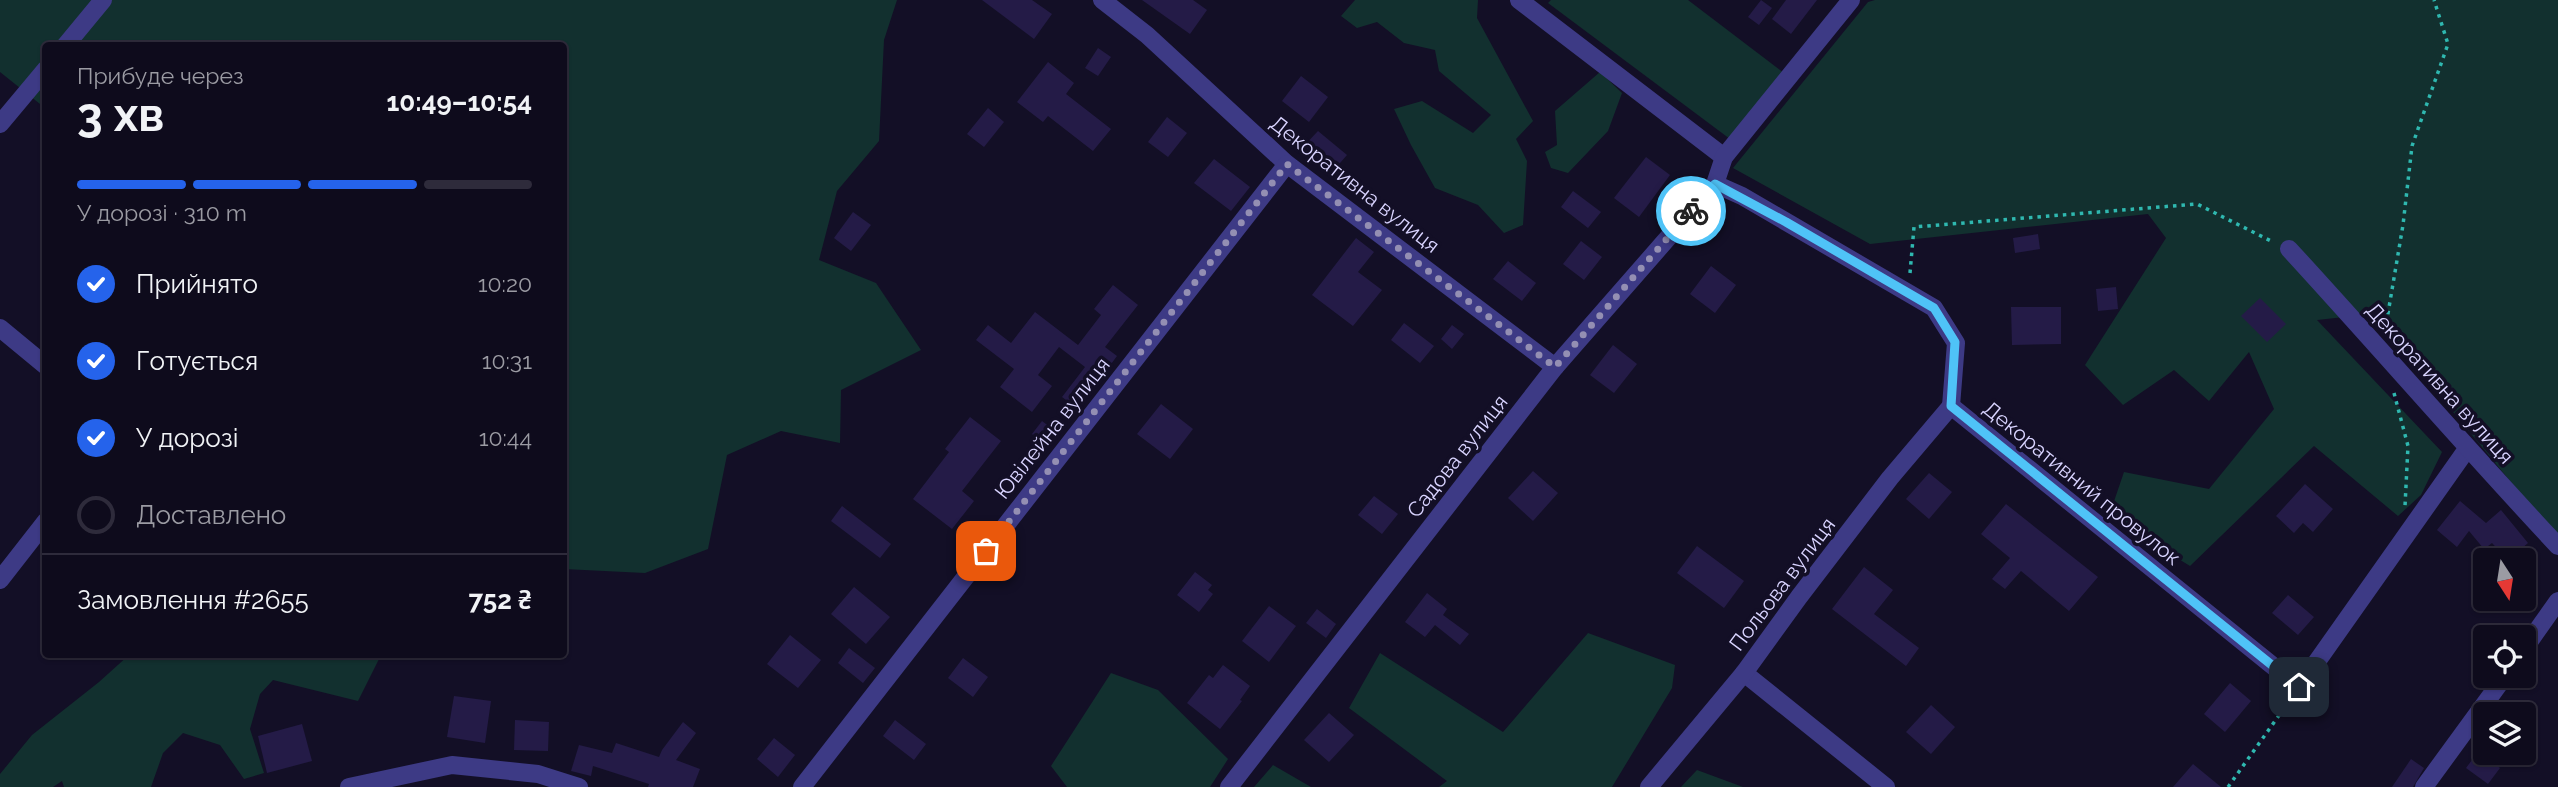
<!DOCTYPE html>
<html lang="uk">
<head>
<meta charset="utf-8">
<style>
	:root { --surface:#0e0b1c; --page:#1c1929; --text:#f1f3f6; --muted:#9b9ba3; --line:#2e2b3b; --accent:#2563eb }
	body { margin:0; font-family:Raleway,sans-serif; background:var(--page); color:var(--text); height:100vh; display:flex; flex-direction:column; font-size:26px; white-space:nowrap }
	* { box-sizing:border-box; margin:0 }
	p { font-size:23px; color:var(--muted) }
	.icon { flex:none; width:38px; height:38px; fill:none; stroke:currentColor; stroke-width:2; stroke-linecap:round; stroke-linejoin:round }
	.map { position:relative; flex:1; overflow:hidden }
	.sheet { position:absolute; left:42px; top:42px; width:525px; height:616px; display:flex; flex-direction:column; background:var(--surface); border-radius:7px; box-shadow:0 2px 5px #0004,0 0 0 2px var(--line) }
	.sheet>* { flex:none }
	.needle { width:46px; rotate:168deg }
	.buttons { position:absolute; left:2473px; top:548px; display:grid; gap:14px }
	.buttons a { display:grid; place-items:center; width:63px; height:63px; border-radius:7px; background:var(--surface); box-shadow:0 2px 5px #0004,0 0 0 2px var(--line); font-size:35px }
	.pin { position:absolute; display:grid; place-items:center; width:60px; height:60px; color:#fff; margin:-30px; border-radius:14px; box-shadow:0 4px 10px #0006 }
	.courier { position:absolute; display:grid; place-items:center; width:70px; height:70px; margin:-35px; border:5px solid #4fc3f7; border-radius:50%; background:#fff; color:#222; box-shadow:0 2px 9px #0007 }
	.summary em { font-style:normal; font-weight:700 }
	.summary div { display:flex; flex-direction:column-reverse }
	.summary { display:flex; align-items:center; justify-content:space-between; height:119px; padding:0 35px }
	h1 { font-size:46px; font-weight:700; line-height:52px }
	.bar { display:grid; grid-template-columns:repeat(4,1fr); gap:10px 7px; align-content:center; height:84px; padding:0 35px }
	.bar i { height:9px; border-radius:5px; background:var(--line) }
	.bar .active { background:var(--accent) }
	.bar p { grid-column:span 4 }
	.line { display:flex; align-items:center; gap:18px; padding:0 35px; border-top:2px solid var(--line) }
	.line div { flex:1 }
	ol { padding:0 35px; list-style:none }
	li { display:flex; align-items:center; gap:21px; height:77px }
	li p { margin-inline-start:auto }
	li .icon { padding:7px; border-radius:50%; background:var(--accent); color:#fff; stroke-width:4 }
	li:last-child { color:var(--muted) }
	li i { width:38px; height:38px; border:4px solid var(--line); border-radius:50% }
	.map>svg:first-child { display:block }
</style>
</head>
<body>
<div class="map">
<svg width="2558" height="787" viewBox="0 0 2558 787">
	<rect width="100%" height="100%" fill="#130f26"/>
	<g fill="#12302f">
		<polygon points="0,0 897,0 884,40 879,141 837,191 819,260 876,283 921,350 841,390 840,443 781,431 727,455 708,549 645,573 564,569 564,46 46,46 45,108 0,72"/>
		<polygon points="1355,0 1478,0 1477,18 1533,121 1516,139 1527,161 1523,225 1504,233 1478,205 1435,188 1411,145 1394,109 1422,101 1473,133 1491,115 1439,71 1435,50 1404,43 1377,22 1357,28 1341,16"/>
		<polygon points="1551,0 1688,0 1784,73 1730,139 1548,3"/>
		<polygon points="1875,0 2558,0 2558,539 2372,314 2317,320 2442,452 2421,495 2398,516 2314,446 2190,566 2109,516 2124,472 2209,489 2274,409 2249,352 2209,401 2174,370 2123,405 2085,365 2166,238 2148,214 1870,244 1733,168 1868,2"/>
		<polygon points="1600,72 1622,93 1608,131 1568,173 1551,168 1545,152 1557,145 1555,111"/>
		<polygon points="1588,633 1675,665 1672,688 1612,787 1439,787 1447,781 1349,708 1380,653 1503,732"/>
		<polygon points="129,655 129,654 381,655 358,701 273,680 260,694 250,729 264,773 244,779 220,745 183,733 163,753 151,787 64,787 62,781 53,787 0,787 0,774 32,735 99,682"/>
		<polygon points="1111,673 1158,690 1228,759 1210,787 1067,787 1051,766"/>
		<polygon points="1273,765 1311,787 1254,787"/>
		<polygon points="1697,770 1743,787 1681,787"/>
	</g>
	<g fill="#241b47">
		<polygon points="982,0 1032,0 1052,14 1034,39"/>
		<polygon points="1142,0 1193,0 1207,10 1190,34"/>
		<polygon points="1761,0 1772,8 1759,25 1748,17"/>
		<polygon points="1786,0 1817,0 1791,34 1772,19"/>
		<polygon points="1098,48 1111,57 1098,76 1085,68"/>
		<polygon points="1048,62 1074,83 1066,94 1111,129 1093,151 1048,116 1043,122 1017,102"/>
		<polygon points="1301,76 1328,97 1309,122 1282,101"/>
		<polygon points="988,108 1004,122 984,147 967,134"/>
		<polygon points="1167,117 1187,133 1168,157 1148,142"/>
		<polygon points="1318,131 1347,155 1333,171 1304,146"/>
		<polygon points="1646,157 1670,175 1639,217 1614,198"/>
		<polygon points="1214,159 1250,187 1231,211 1194,183"/>
		<polygon points="1573,191 1601,212 1588,228 1561,207"/>
		<polygon points="853,212 871,225 851,251 834,238"/>
		<polygon points="2038,234 2040,249 2015,253 2013,238"/>
		<polygon points="1356,238 1374,252 1358,272 1382,290 1353,326 1312,295"/>
		<polygon points="1581,241 1602,257 1584,280 1563,264"/>
		<polygon points="1508,261 1536,283 1522,301 1493,279"/>
		<polygon points="1711,266 1736,285 1715,313 1690,294"/>
		<polygon points="1113,285 1138,305 1105,347 1117,356 1078,409 1062,397 1085,367 1059,347 1038,375 1052,386 1032,412 1000,387 1014,369 976,340 988,325 1011,343 1035,312 1078,345 1101,315 1094,309"/>
		<polygon points="2116,287 2118,309 2098,311 2096,289"/>
		<polygon points="2260,298 2286,324 2267,342 2241,316"/>
		<polygon points="2011,307 2061,307 2061,344 2012,345"/>
		<polygon points="1404,323 1434,346 1420,363 1391,340"/>
		<polygon points="1452,325 1464,334 1452,349 1441,339"/>
		<polygon points="1613,345 1637,364 1614,393 1590,375"/>
		<polygon points="1161,404 1193,429 1170,459 1137,434"/>
		<polygon points="970,417 1001,441 962,491 974,501 952,529 913,499 949,452 945,449"/>
		<polygon points="1042,421 1059,434 1049,448 1032,434"/>
		<polygon points="1533,471 1558,493 1533,521 1508,498"/>
		<polygon points="1929,473 1952,492 1929,519 1906,499"/>
		<polygon points="2305,484 2333,509 2313,532 2303,523 2294,533 2276,516"/>
		<polygon points="1374,496 1398,514 1382,534 1358,515"/>
		<polygon points="2460,501 2486,523 2501,510 2528,543 2508,560 2492,543 2484,549 2469,531 2457,547 2437,530"/>
		<polygon points="2006,504 2098,577 2069,611 2021,571 2005,589 1992,579 2010,558 1981,534"/>
		<polygon points="842,506 891,544 880,558 831,521"/>
		<polygon points="1697,546 1744,581 1724,608 1677,573"/>
		<polygon points="1864,567 1893,590 1874,614 1919,648 1906,666 1832,609"/>
		<polygon points="1195,572 1212,585 1208,590 1213,594 1199,612 1177,595"/>
		<polygon points="854,587 890,617 866,644 831,614"/>
		<polygon points="1427,593 1447,609 1443,615 1469,634 1460,645 1435,625 1425,637 1405,622"/>
		<polygon points="2288,595 2314,617 2298,635 2272,613"/>
		<polygon points="1269,606 1296,626 1269,662 1242,641"/>
		<polygon points="1317,609 1336,624 1326,638 1306,623"/>
		<polygon points="790,635 821,660 798,688 767,664"/>
		<polygon points="849,648 875,668 863,683 838,663"/>
		<polygon points="963,658 988,677 973,697 948,678"/>
		<polygon points="1223,665 1250,686 1240,700 1242,701 1220,729 1187,703 1209,675 1213,678"/>
		<polygon points="2230,683 2251,701 2225,732 2204,714"/>
		<polygon points="454,696 491,701 485,743 447,737"/>
		<polygon points="1931,705 1955,727 1931,754 1906,732"/>
		<polygon points="1329,713 1354,735 1329,762 1304,740"/>
		<polygon points="515,720 549,722 548,751 514,750"/>
		<polygon points="895,720 926,744 914,760 883,736"/>
		<polygon points="683,722 696,733 676,760 700,769 693,787 648,787 649,784 593,766 591,776 571,771 579,745 612,753 616,743 659,757 662,750"/>
		<polygon points="302,724 312,761 267,773 258,736"/>
		<polygon points="774,738 795,755 778,777 757,759"/>
		<polygon points="2478,752 2500,768 2488,784 2466,768"/>
		<polygon points="2411,759 2424,768 2413,787 2392,787"/>
		<polygon points="2193,764 2221,787 2173,787"/>
	</g>
	<g fill="none" stroke-linecap="round" stroke-linejoin="round">
		<g stroke="#2fb8b0" stroke-width="3.5" stroke-dasharray="3.5 5" stroke-linecap="butt">
			<polyline points="1910,273 1914,227 2197,204 2273,242"/>
			<polyline points="2385,331 2403,225 2412,146 2448,44 2434,0"/>
			<polyline points="2394,393 2408,446 2405,506"/>
			<polyline points="2228,787 2290,700"/>
		</g>
		<g stroke="#3d3a85" stroke-width="18">
			<polyline points="1102,0 1147,35 1287,164 1555,367"/>
			<polyline points="1519,0 1724,157"/>
			<polyline points="65,46 103,0"/>
			<polyline points="0,124 46,69"/>
			<polyline points="1715,184 1742,196 1934,308 1956,343 1951,406 2299,687 2467,449"/>
			<path d="M 2289,249 C 2380,348 2467,449 2558,546"/>
			<polyline points="0,328 46,366"/>
			<polyline points="0,580 46,521"/>
			<polyline points="2524,649 2558,601"/>
			<polyline points="1744,673 1886,787"/>
			<polyline points="349,787 452,765 538,774 579,787"/>
			<polyline points="802,787 1287,164"/>
			<polyline points="1229,787 1555,367 1715,184 1724,157 1851,0"/>
			<polyline points="1649,787 1744,673 1799,597 1890,478 1951,406"/>
			<polyline points="2424,787 2505,676"/>
		</g>
	</g>
	<g fill="none" stroke-linecap="round" stroke-linejoin="round">
		<polyline stroke="#948fb3" stroke-width="7" stroke-dasharray="0 12.6" points="986,551 1287,164 1555,367 1691,211"/>
		<polyline stroke="#4fc3f7" stroke-width="9" points="1691,211 1715,184 1786,222 1934,308 1955,342 1951,406 2299,687"/>
	</g>
	<g text-anchor="middle" dominant-baseline="central" stroke-width="7" stroke-linejoin="round" paint-order="stroke">
		<g font-size="21" fill="#d9d4ff" stroke="#130f26">
			<text transform="translate(1355 184) rotate(38)">Декоративна вулиця</text>
			<text transform="translate(2440 383) rotate(48)">Декоративна вулиця</text>
			<text transform="translate(1052 428) rotate(-52)">Ювілейна вулиця</text>
			<text transform="translate(1457 456) rotate(-52)">Садова вулиця</text>
			<text transform="translate(2082 483) rotate(39)">Декоративний провулок</text>
			<text transform="translate(1782 584) rotate(-53)">Польова вулиця</text>
		</g>
	</g>
</svg>
<div class="buttons">
<a><svg class="needle" viewBox="-14 -14 28 28"><path d="M0-13l5 13h-10z" fill="#e53935"/><path d="M0 13l5-13h-10z" fill="#9b9ba3"/></svg></a>
<a><svg class="icon" aria-label="locate" viewBox="0 0 24 24"><circle cx="12" cy="12" r="6"/><path d="M12 2v4M12 18v4M2 12h4M18 12h4"/></svg></a>
<a><svg class="icon" aria-label="layers" viewBox="0 0 24 24"><path d="M12 4l9 5-9 5-9-5zM3 14l9 5 9-5"/></svg></a>
</div>
<div class="pin" style="left:986px;top:551px;background:#ea580c"><svg class="icon" aria-label="bag" viewBox="0 0 24 24"><path d="M5 8h14l-1 12H6zM9 8a3 3 0 0 1 6 0"/></svg></div>
<div class="pin" style="left:2299px;top:687px;background:#1f2937"><svg class="icon" aria-label="home" viewBox="0 0 24 24"><path d="M3 11l9-7 9 7M6 9v11h12V9"/></svg></div>
<div class="courier" style="left:1691px;top:211px"><svg class="icon" aria-label="bike" viewBox="0 0 24 24"><circle cx="6" cy="16" r="4"/><circle cx="18" cy="16" r="4"/><path d="M6 16l4-8h5l3 8M10 8l3 8H6M13 5h3"/></svg></div>
<section class="sheet">
<div class="summary"><div><h1>3 хв</h1><p>Прибуде через</p></div><em>10:49–10:54</em></div>
<div class="bar"><i class="active"></i><i class="active"></i><i class="active"></i><i></i><p>У дорозі · 310 m</p></div>
<ol>
<li><svg class="icon" aria-label="check" viewBox="0 0 24 24"><path d="M5 12l5 5 9-10"/></svg>Прийнято<p>10:20</p></li>
<li><svg class="icon" aria-label="check" viewBox="0 0 24 24"><path d="M5 12l5 5 9-10"/></svg>Готується<p>10:31</p></li>
<li><svg class="icon" aria-label="check" viewBox="0 0 24 24"><path d="M5 12l5 5 9-10"/></svg>У дорозі<p>10:44</p></li>
<li><i></i>Доставлено</li>
</ol>
<div class="line" style="height:91px"><div>Замовлення #2655</div><b>752 ₴</b></div>
</section>
</div>
</body>
</html>
